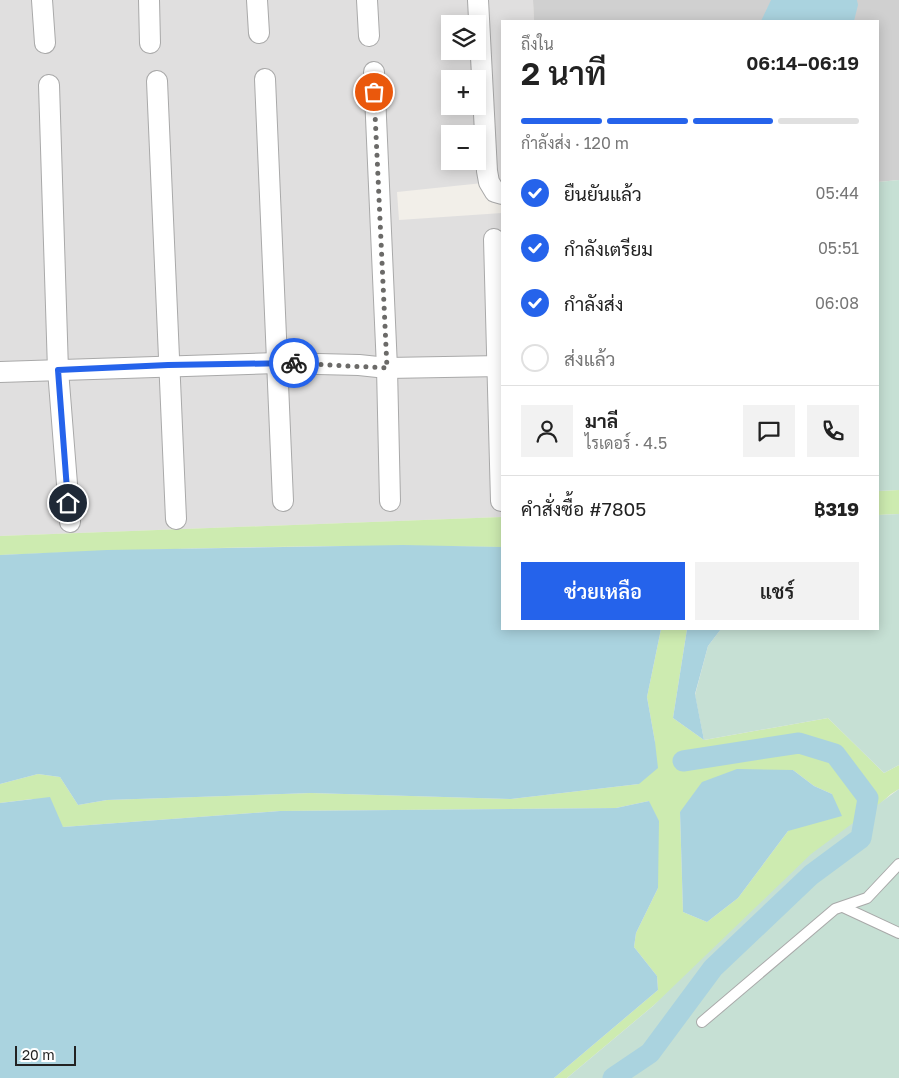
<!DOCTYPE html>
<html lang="th">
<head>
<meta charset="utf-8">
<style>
	:root { --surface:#fff; --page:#f2f2f2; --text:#222; --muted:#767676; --line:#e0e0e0; --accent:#2563eb }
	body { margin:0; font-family:"Golos Text",Sarabun,sans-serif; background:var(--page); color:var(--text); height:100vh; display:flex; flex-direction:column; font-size:19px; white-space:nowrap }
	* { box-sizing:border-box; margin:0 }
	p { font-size:16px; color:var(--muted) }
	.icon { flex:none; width:28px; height:28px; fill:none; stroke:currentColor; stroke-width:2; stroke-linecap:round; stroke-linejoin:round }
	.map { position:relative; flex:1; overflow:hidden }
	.panel { position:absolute; left:501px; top:20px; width:378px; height:610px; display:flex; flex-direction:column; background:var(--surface); border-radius:0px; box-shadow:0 2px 12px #0003 }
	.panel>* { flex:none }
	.controls { position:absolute; left:441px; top:15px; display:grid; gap:10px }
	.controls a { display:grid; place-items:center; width:45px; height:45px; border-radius:0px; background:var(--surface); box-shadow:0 2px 12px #0003; font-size:25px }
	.scale { position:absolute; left:15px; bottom:12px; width:61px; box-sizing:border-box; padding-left:5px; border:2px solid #222; border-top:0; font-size:14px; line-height:18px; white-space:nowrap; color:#222; -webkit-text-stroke:4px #fff; paint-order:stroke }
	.pin { position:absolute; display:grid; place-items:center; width:42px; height:42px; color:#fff; margin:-21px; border:2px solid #fff; border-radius:50%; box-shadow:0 1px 5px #0007 }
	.courier { position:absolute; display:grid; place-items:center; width:50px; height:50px; margin:-25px; border:4px solid #2563eb; border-radius:50%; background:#fff; color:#222; box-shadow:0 1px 6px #0007 }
	.head em { font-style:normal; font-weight:600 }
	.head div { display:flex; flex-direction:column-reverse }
	.head { display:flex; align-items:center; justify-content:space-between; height:85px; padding:0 20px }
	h1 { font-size:32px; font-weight:600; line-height:38px }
	.bar { display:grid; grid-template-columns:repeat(4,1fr); gap:8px 5px; align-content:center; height:60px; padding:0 20px }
	.bar i { height:6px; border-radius:4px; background:var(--line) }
	.bar .on { background:var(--accent) }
	.bar p { grid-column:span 4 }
	.line { display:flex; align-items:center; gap:12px; padding:0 20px; border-top:1px solid var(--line) }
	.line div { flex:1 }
	.round { display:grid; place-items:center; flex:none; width:52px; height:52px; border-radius:0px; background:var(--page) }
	ol { padding:0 20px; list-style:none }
	li { display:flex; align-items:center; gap:15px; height:55px }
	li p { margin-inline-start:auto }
	li .icon { padding:5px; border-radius:50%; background:var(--accent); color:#fff; stroke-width:4 }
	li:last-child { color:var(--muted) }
	li i { width:28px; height:28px; border:2px solid var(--line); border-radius:50% }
	.button { display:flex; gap:10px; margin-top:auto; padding:10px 20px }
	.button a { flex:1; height:58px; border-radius:0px; background:var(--accent); color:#fff; font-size:20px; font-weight:600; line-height:58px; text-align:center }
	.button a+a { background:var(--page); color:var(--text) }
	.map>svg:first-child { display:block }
</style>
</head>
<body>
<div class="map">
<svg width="899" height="1078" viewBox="0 0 899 1078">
	<rect width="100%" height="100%" fill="#f2efe9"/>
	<path fill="#e0dfdf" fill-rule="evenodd" d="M 0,0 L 533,0 L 534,21 L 502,21 L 502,181 L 397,192 L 399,220 L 502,213 L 502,517 L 0,536 ZM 450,24 L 478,24 L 478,51 L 450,51 ZM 450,79 L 478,79 L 478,106 L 450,106 ZM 450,134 L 478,134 L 478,161 L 450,161 Z"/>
	<polygon fill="#d0d0d0" points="533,0 899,0 899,180 878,182 878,21 534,21"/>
	<g fill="#cdebb0" fill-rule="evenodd">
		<polygon points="899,490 899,514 878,515 878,491"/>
		<path d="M 502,517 L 502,547 C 335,544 167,548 0,555 L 0,536 Z"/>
		<path d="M 661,629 L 687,629 L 673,718 L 704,740 L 828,718 L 884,773 L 899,765 L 899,789 L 891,794 L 653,1006 L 567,1078 L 554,1078 L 658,990 L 657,976 L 634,947 L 636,933 L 658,888 L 649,801 L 616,808 L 280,811 L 63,827 L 32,799 L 0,803 L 0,784 L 38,774 L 60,777 L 78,805 L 107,800 L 311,793 L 511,799 L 639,784 L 655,742 L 647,697 ZM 793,770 L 814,786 L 832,794 L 788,831 L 738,898 L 707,922 L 683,912 L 680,812 Z"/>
	</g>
	<g fill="#c6e0d4">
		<polygon points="899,180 899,490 878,491 878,182"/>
		<polygon points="899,514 899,765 884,773 828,718 704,740 695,695 708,646 721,629 878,629 878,515"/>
		<polygon points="899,789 899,1078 567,1078 653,1006 811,854"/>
	</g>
	<g fill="#aad3df">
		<polygon points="771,0 857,0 858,5 854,21 761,21"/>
		<polygon points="403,545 502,547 502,629 661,629 647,697 655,742 658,768 639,784 511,799 311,793 107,800 78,805 60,777 38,774 0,784 0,555 107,550"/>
		<polygon points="687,629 721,629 708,646 695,694 704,740 673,718"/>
		<polygon points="737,769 793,770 814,786 832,794 842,816 788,831 738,898 707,922 683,912 680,812 702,782"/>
		<polygon points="50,797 63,827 280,811 616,808 649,801 659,821 658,888 636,933 634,947 657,976 658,990 554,1078 0,1078 0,803"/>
	</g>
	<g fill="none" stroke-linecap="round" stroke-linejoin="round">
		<polyline stroke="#aad3df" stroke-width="21" points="613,1078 650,1053 713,968 811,875 861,838 868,798 835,754 799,743 683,761"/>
		<defs>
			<g id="lane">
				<polyline points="843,907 899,933"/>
				<polyline points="702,1022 835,909 867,898 899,864"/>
			</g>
			<g id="street">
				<polyline points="42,0 45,43"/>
				<polyline points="149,0 150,43"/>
				<polyline points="257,0 259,33"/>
				<polyline points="367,0 369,36"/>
				<polyline points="478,0 487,171 489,182 495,192 502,194"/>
				<polyline points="374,72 387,368 390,501"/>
				<polyline points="265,79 283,501"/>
				<polyline points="157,81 176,519"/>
				<polyline points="49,85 58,370 70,522"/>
				<polyline points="494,239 501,501"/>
				<polyline points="0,372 277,363 359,365 387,368 502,366"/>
			</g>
		</defs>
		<use href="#lane" stroke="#a9a9a9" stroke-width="12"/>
		<use href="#street" stroke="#a9a9a9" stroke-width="22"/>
		<use href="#lane" stroke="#fff" stroke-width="10"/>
		<use href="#street" stroke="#fff" stroke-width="20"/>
	</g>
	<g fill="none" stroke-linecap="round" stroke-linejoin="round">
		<polyline stroke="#6b6a68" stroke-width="5" stroke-dasharray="0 9" points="294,363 387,368 374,92"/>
		<polyline stroke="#2563eb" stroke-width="6" points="68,503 58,370 168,365 294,363"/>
	</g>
</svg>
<div class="controls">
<a><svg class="icon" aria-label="layers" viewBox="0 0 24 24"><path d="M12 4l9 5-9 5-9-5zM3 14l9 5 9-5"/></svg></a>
<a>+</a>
<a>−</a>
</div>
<div class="scale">20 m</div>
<div class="pin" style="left:374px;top:92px;background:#ea580c"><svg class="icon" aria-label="bag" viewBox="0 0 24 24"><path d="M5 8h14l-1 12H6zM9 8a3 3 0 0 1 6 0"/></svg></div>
<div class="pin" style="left:68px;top:503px;background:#1f2937"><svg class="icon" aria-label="home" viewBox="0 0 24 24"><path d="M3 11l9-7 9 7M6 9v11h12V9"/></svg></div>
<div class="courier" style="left:294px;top:363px"><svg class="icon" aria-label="bike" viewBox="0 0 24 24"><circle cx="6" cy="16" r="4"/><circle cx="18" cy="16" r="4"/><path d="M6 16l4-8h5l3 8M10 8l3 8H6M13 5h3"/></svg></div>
<section class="panel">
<div class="head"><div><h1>2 นาที</h1><p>ถึงใน</p></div><em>06:14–06:19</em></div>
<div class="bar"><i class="on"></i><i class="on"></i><i class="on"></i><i></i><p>กำลังส่ง · 120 m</p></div>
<ol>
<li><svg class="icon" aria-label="check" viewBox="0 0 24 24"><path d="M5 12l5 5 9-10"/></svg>ยืนยันแล้ว<p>05:44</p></li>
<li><svg class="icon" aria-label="check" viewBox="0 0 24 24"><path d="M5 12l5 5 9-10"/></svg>กำลังเตรียม<p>05:51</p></li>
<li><svg class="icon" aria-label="check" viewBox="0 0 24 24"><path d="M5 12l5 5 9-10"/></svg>กำลังส่ง<p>06:08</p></li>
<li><i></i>ส่งแล้ว</li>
</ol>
<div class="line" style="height:90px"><a class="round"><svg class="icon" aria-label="person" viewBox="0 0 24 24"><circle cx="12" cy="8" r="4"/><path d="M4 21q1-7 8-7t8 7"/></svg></a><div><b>มาลี</b><p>ไรเดอร์ · 4.5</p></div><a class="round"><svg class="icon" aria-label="chat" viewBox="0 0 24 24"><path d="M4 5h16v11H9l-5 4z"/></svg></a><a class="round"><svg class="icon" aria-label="phone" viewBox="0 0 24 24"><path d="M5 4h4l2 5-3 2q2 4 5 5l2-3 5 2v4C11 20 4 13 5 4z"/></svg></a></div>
<div class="line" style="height:65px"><div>คำสั่งซื้อ #7805</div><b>฿319</b></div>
<div class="button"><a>ช่วยเหลือ</a><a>แชร์</a></div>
</section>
</div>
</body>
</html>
